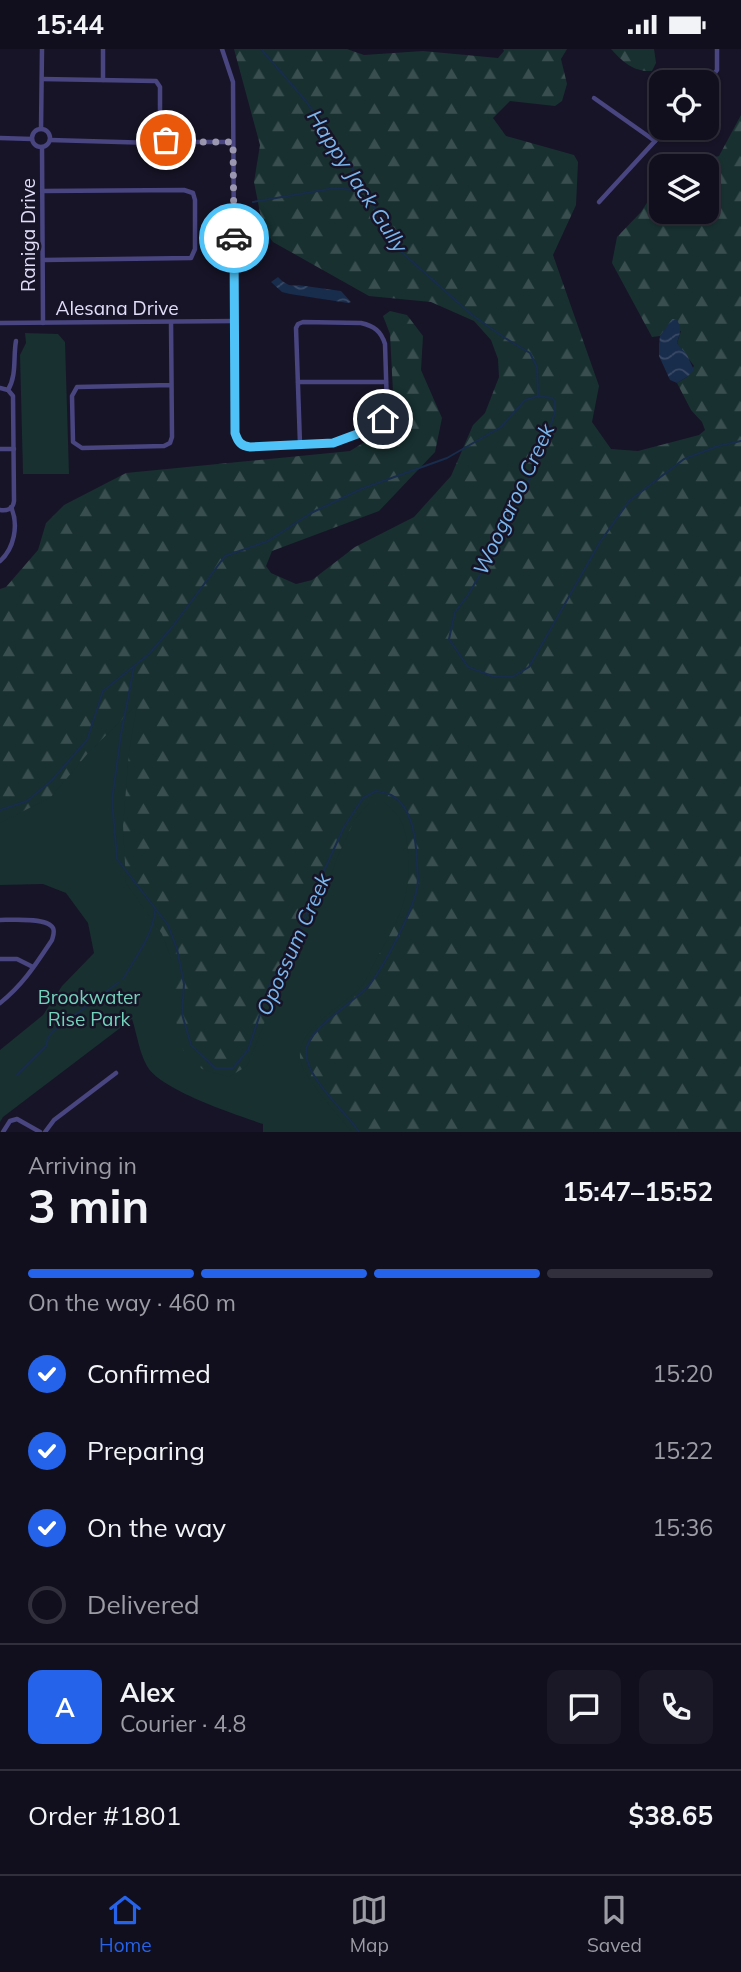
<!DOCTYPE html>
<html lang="en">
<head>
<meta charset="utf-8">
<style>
	:root { --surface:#110f1d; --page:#1a1826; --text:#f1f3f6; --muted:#9c9ca4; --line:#302f3b; --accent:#2563eb }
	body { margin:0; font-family:Mulish,sans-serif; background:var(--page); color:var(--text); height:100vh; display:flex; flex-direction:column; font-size:26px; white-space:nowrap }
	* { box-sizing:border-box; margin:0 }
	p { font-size:23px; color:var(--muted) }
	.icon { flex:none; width:38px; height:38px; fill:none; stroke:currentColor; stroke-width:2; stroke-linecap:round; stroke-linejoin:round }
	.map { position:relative; height:1083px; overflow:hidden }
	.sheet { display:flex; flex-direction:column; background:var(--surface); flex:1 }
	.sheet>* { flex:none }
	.tools { position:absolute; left:649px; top:21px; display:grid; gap:14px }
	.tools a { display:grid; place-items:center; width:70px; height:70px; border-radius:14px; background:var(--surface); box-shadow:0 2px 5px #0004,0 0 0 2px var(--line); font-size:35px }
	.pin { position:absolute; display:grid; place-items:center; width:60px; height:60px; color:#fff; margin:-30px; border:4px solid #fff; border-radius:50%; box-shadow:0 2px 7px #0007 }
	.courier { position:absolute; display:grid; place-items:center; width:70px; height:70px; margin:-35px; border:5px solid #4fc3f7; border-radius:50%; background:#fff; color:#222; box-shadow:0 2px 9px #0007 }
	.headline em { font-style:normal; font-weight:700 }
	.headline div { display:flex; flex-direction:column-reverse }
	.headline { display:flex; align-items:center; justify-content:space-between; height:119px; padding:0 28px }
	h1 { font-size:46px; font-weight:700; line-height:52px }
	.bar { display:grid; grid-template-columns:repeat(4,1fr); gap:10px 7px; align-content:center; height:84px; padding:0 28px }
	.bar i { height:9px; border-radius:5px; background:var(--line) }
	.bar .current { background:var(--accent) }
	.bar p { grid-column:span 4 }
	.line { display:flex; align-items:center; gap:18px; padding:0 28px; border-top:2px solid var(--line) }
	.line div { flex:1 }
	.round { display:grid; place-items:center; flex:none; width:74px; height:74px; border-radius:14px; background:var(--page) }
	ol { padding:0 28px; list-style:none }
	li { display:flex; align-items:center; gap:21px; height:77px }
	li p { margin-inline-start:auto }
	li .icon { padding:7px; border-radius:50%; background:var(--accent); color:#fff; stroke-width:4 }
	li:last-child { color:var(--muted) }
	li i { width:38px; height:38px; border:4px solid var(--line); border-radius:50% }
	.status { display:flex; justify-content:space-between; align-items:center; height:49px; padding:0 35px; background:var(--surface); direction:ltr }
	.status svg { height:19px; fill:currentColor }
	.menu { display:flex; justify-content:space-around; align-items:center; height:98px; border-top:2px solid var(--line); background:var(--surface); font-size:19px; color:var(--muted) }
	.menu a { display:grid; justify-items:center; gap:4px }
	.menu .current { color:var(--accent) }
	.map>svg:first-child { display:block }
</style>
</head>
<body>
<div class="status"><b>15:44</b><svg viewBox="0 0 49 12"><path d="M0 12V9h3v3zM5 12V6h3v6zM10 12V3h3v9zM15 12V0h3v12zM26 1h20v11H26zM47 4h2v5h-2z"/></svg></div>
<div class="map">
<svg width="741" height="1083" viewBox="0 0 741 1083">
	<defs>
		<pattern id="forest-firs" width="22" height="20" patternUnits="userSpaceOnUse" patternTransform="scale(1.75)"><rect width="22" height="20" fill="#183030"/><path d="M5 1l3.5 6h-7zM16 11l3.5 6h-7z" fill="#394e4f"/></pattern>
		<pattern id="water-waves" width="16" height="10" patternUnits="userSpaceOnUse" patternTransform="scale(1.75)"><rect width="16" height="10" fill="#182c4b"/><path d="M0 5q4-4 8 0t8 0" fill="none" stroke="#394a66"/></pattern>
	</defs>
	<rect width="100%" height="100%" fill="#171427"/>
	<g fill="url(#forest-firs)">
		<polygon points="234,0 347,0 364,6 423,2 498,9 504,2 503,0 567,0 561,10 567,35 562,52 555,57 510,52 493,69 506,87 574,106 578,113 576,156 553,206 599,337 592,373 611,400 638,402 699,386 705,381 702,373 691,361 677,334 687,328 694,317 677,294 681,282 668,278 660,287 652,288 612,214 617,188 641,163 661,132 662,163 707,163 707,117 671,117 675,110 700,112 719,107 741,66 741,1083 271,1083 268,1076 135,970 120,968 38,979 108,887 95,753 96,696 91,718 0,826 0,540 6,538 38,501 46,474 64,456 126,424 350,402 387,379 394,363 390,285 383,267 390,262 407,266 423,287 421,321 442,369 435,403 379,462 272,502 266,517 271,524 296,535 312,531 355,498 414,468 451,427 473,376 485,364 499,328 498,310 491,291 474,272 431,253 369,247 273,193 263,179 254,133 260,96"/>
		<path d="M 611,0 L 654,0 L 656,14 L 652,22 C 633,23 623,13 611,0 Z"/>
	</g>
	<g fill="#183030">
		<polygon points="25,284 58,285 65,293 69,425 23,425 20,306 26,294"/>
		<path d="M 137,656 L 129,703 L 123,777 L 126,834 L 162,885 L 172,912 L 175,936 L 175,969 L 183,1001 L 202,1020 L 229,1028 L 247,1017 L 281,933 L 320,858 L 337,809 L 355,770 L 370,753 L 382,752 C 402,767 405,776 408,801 C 412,848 398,872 376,911 C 371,920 367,931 360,939 C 342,958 297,980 300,1009 C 302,1027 339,1067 352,1083 L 263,1083 L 263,1075 C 237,1066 160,1041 147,1017 C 139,1003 137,985 132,970 L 3,1068 L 0,1073 L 0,1001 L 43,966 L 62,937 L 94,904 L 88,874 L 66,844 L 43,835 L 0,836 L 0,774 L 51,748 L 89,703 Z"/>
	</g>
	<g fill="url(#water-waves)">
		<path d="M 278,228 C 284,234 289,238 298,236 L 341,242 L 351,253 L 348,254 L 290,245 L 282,243 L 271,233 Z"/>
		<path d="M 672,270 L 676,270 C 683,279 680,284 677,294 L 687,306 L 694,321 L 687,328 L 677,334 L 670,331 L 659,307 L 659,295 L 660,287 Z"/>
	</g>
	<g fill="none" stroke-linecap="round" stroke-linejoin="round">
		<g stroke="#182c4b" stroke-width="2">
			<polyline points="261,0 305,51 348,112 397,199 472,266 505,289 530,304 537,318 538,347"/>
			<polyline points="253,153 335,139 363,142"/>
			<path d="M 134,618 L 121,685 L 112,751 L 117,810 L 168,876 L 177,900 L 184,935 L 182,965 L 191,996 L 215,1019 L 233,1019 L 248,1001 L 270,935 L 297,890 L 321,828 L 344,778 L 363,749 L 376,742 C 381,743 387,744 391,746 C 413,758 416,791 417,813 C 417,821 419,832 417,840 C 411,865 386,914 370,935 C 355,954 305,980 306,1004 C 307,1030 345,1062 359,1083"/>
			<polyline points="0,761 27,752 51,732 87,691 103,642 149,605 173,577 225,507 268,492 311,464 361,440 447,409 501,378 525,351 538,347 552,349 555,352 555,363 539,412 496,493 488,512 468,546 455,563 449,590 468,618 492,627 512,628 529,618 600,493 629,452 684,410 718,397 741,392"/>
			<path d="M 123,930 C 135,909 153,886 155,862"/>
			<polyline points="17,1026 46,997 48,989 52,983 119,933"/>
		</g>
		<g stroke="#484580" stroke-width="4.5">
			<polyline points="103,0 103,31"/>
			<path d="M 222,0 L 233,33 L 235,384 C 238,393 241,397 250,398 L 333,394 L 368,381 L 379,374 L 383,370 L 387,358 L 385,295 C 381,282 374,277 361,274 L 303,273 L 298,275 L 296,279 L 300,395"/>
			<polyline points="42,30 156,32 160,38 160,83 163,90 169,93 232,93"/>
			<polyline points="707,35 717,21 717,0"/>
			<polyline points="594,49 655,92"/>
			<polyline points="41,80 42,0"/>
			<circle cx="41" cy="89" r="9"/>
			<polyline points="0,89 32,90"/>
			<polyline points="50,91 154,94 163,90"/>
			<polyline points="42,98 43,274"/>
			<polyline points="42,142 184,141 193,144 195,151 195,200 191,209 43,211"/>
			<polyline points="599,153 667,79"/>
			<polyline points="171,273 172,388 170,394 164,397 82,399 73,393 72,347 77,338 171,336"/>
			<polyline points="0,274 235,272"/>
			<polyline points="298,333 386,333"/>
			<path d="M 0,339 L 8,341 L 13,347 L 14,452 C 13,460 8,462 0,461"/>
			<path d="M 8,341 C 17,326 13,308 16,292"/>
			<polyline points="0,400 14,400"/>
			<path d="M 0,512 C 14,500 19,476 11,458"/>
			<path d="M 0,871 C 11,871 47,868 53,879 C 55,883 53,887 52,891 C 36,915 23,936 0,954"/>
			<polyline points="0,910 17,910 33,918"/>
			<polyline points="3,1083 10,1072 17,1070 40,1083"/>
			<polyline points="45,1083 54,1071 116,1024"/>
		</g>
	</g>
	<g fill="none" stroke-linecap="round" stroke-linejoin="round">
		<polyline stroke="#9b97b0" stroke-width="7" stroke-dasharray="0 12.6" points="166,91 169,93 233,93 234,189"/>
		<path stroke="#4fc3f7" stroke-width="9" d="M 234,189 L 235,384 C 238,393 241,397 250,398 L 333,394 L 368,381 L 383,370"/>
	</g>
	<g text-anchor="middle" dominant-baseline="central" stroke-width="5" stroke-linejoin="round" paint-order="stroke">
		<g font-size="19" fill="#e2defa" stroke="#171427">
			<text transform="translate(28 186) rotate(-90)">Raniga Drive</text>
			<text x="117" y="259">Alesana Drive</text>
		</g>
		<g font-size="19" fill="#73d2bb" stroke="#171427">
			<text x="89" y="948">Brookwater<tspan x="89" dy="22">Rise Park</tspan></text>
		</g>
		<g font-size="21" font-style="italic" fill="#7ab6ed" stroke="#171427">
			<text transform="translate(358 132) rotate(57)">Happy Jack Gully</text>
			<text transform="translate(513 450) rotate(-65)">Woogaroo Creek</text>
			<text transform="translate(293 895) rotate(-66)">Opossum Creek</text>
		</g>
	</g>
</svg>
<div class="tools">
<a><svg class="icon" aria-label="locate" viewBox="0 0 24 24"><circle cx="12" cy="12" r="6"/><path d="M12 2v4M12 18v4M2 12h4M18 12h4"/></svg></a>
<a><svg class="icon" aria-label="layers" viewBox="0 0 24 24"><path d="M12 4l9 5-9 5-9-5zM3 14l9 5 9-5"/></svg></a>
</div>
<div class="pin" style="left:166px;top:91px;background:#ea580c"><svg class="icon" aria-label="bag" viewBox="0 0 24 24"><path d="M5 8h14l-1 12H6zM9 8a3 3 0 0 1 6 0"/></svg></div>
<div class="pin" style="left:383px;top:370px;background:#1f2937"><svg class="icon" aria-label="home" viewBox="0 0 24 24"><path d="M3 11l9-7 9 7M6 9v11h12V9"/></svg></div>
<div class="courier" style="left:234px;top:189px"><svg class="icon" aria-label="car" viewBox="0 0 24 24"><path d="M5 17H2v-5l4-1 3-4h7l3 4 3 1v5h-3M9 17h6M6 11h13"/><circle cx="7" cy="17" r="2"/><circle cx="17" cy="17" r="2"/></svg></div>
</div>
<section class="sheet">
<div class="headline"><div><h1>3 min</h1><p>Arriving in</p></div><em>15:47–15:52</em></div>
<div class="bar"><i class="current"></i><i class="current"></i><i class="current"></i><i></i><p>On the way · 460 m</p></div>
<ol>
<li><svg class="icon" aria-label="check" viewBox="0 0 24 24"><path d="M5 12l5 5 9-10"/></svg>Confirmed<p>15:20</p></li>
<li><svg class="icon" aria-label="check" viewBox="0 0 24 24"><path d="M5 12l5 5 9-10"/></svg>Preparing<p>15:22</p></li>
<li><svg class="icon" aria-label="check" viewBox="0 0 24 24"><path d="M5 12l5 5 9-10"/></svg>On the way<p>15:36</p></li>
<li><i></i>Delivered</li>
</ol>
<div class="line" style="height:126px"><b class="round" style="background:var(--accent);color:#fff">A</b><div><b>Alex</b><p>Courier · 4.8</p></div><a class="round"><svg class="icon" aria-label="chat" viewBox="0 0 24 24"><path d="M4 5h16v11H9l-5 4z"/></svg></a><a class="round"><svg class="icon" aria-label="phone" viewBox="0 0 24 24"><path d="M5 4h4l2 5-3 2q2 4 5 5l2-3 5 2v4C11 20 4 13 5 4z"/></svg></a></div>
<div class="line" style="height:91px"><div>Order #1801</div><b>$38.65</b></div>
</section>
<nav class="menu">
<a class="current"><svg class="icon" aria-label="home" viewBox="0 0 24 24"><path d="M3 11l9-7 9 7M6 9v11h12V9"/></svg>Home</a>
<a><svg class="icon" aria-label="map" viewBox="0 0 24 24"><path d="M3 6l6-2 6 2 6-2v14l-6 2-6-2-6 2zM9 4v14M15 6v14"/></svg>Map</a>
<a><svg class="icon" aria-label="saved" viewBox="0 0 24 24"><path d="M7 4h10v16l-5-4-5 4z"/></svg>Saved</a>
</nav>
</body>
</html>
